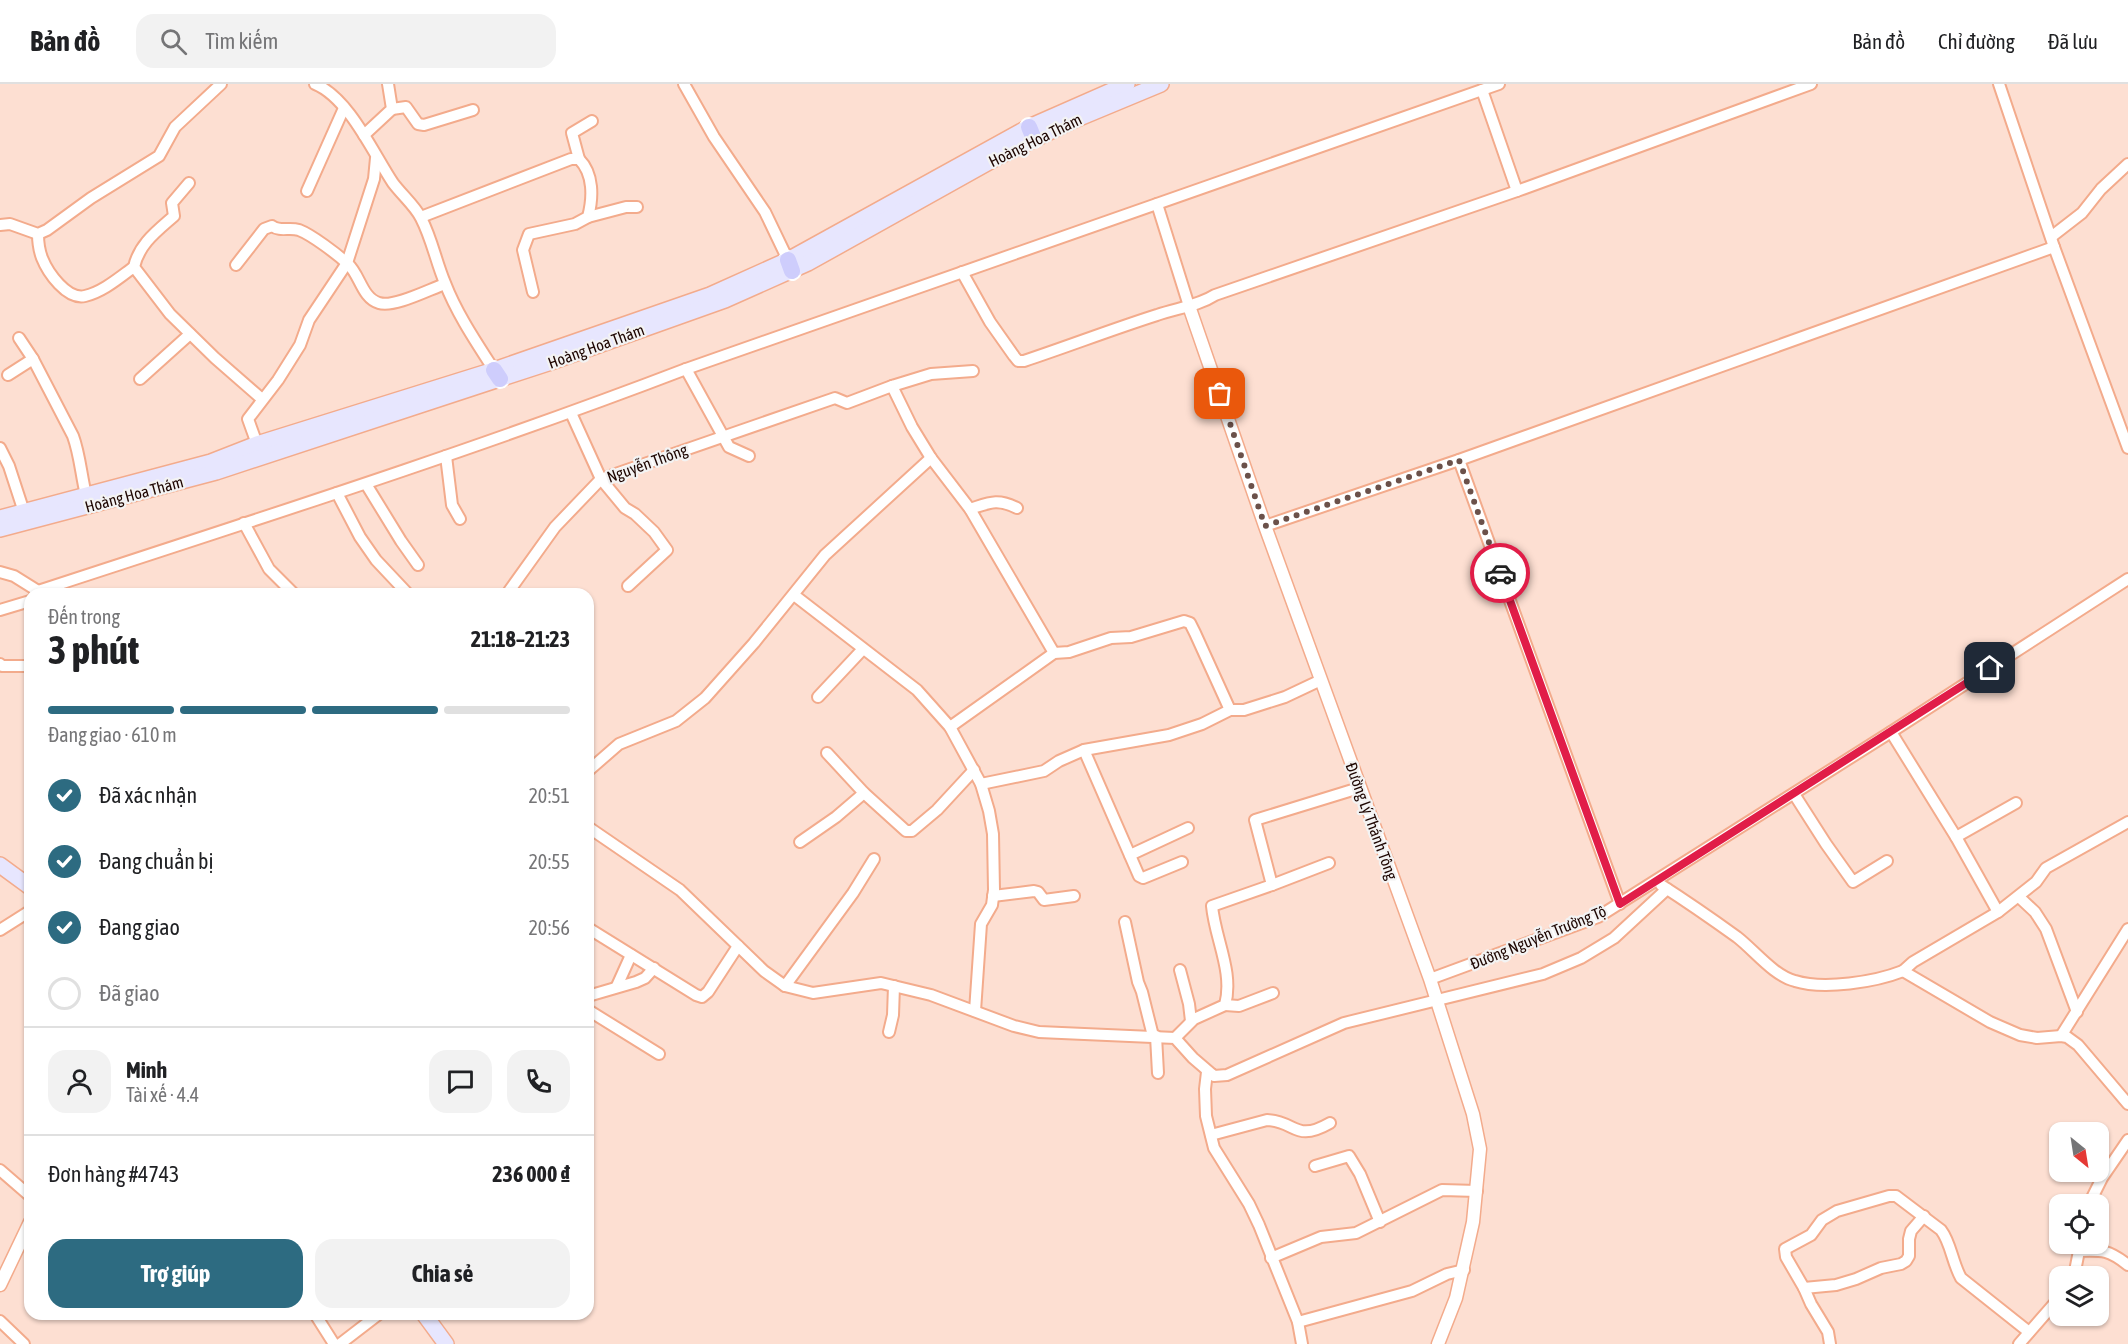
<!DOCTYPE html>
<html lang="vi">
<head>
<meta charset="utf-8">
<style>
	:root { --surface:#fff; --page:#f2f2f2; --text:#202124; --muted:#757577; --line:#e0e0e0; --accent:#2d6b81 }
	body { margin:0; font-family:"Asap Condensed",sans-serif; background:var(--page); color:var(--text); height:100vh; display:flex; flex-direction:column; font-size:22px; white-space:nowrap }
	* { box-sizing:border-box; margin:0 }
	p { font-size:20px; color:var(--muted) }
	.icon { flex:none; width:33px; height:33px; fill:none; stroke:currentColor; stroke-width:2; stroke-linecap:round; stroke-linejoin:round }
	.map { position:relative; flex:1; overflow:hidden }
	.drawer { position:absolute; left:24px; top:504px; width:570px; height:732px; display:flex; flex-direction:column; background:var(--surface); border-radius:18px; box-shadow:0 2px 4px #0004 }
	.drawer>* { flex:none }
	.needle { width:39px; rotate:150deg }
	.tools { position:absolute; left:2049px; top:1038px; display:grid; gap:12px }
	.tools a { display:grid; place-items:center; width:60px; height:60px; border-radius:12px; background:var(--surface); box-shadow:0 2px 4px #0004; font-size:30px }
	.pin { position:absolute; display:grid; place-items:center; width:51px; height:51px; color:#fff; margin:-26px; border-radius:12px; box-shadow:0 3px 9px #0006 }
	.courier { position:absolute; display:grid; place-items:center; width:60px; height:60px; margin:-30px; border:4px solid #e11d48; border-radius:50%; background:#fff; color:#222; box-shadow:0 2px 8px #0007 }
	.summary em { font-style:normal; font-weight:700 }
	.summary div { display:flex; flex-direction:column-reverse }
	.summary { display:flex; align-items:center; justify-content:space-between; height:102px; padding:0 24px }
	h1 { font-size:39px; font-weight:700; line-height:45px }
	.bar { display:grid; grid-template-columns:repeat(4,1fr); gap:9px 6px; align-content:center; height:72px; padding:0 24px }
	.bar i { height:8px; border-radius:4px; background:var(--line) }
	.bar .on { background:var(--accent) }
	.bar p { grid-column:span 4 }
	.line { display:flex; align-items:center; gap:15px; padding:0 24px; border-top:2px solid var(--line) }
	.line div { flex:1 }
	.round { display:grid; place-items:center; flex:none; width:63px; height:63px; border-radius:18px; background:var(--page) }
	ol { padding:0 24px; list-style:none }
	li { display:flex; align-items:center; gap:18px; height:66px }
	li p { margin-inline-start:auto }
	li .icon { padding:6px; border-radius:50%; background:var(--accent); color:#fff; stroke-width:4 }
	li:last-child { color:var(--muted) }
	li i { width:33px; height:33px; border:3px solid var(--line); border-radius:50% }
	.button { display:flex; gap:12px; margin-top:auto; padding:12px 24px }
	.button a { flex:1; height:69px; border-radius:18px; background:var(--accent); color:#fff; font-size:24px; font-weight:700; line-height:69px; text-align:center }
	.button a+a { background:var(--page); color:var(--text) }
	header { display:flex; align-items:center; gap:36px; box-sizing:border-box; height:84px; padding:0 30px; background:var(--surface); border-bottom:2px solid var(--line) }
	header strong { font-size:28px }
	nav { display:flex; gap:33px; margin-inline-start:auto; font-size:21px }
	.search { width:420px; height:54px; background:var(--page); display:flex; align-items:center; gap:15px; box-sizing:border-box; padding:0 21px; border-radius:18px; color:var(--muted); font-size:22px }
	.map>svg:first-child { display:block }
</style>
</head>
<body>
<header>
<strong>Bản đồ</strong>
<div class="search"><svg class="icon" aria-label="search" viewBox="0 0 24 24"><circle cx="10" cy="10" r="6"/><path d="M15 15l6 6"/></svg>Tìm kiếm</div>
<nav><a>Bản đồ</a><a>Chỉ đường</a><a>Đã lưu</a></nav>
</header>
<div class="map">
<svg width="2128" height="1260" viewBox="0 0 2128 1260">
	<rect width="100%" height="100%" fill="#fddfd2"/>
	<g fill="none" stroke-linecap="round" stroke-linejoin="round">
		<defs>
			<g id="minor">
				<path d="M 315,0 C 349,14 373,69 393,99 C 402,111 415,122 421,134 C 432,155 436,178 445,199 C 457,230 476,258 494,286"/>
				<polyline points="684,0 714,53 765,128 788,176"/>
				<polyline points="1999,0 2054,163 2128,364"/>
				<polyline points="1482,6 1517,107"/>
				<polyline points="392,25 406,23 418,40 424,41 473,26"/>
				<polyline points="364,51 392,25 388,0"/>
				<polyline points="579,75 572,49 592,37"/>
				<path d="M 189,99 L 172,119 L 174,132 C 157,147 139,160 134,183 L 170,230 L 215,274 L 262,315"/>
				<polyline points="307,107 344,24"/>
				<polyline points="1157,120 1189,222"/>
				<path d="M 421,133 L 571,75 L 579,75 C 594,90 593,114 588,133 L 575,140 L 529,150 L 523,166 L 533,208"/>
				<polyline points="588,133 626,123 637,123"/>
				<polyline points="0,141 10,140 38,150 47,146 91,114 159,72 175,43 221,0"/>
				<path d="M 38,150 C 38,158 39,166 42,174 C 48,189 67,216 85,212 C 103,208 120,193 134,183"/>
				<polyline points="2051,153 2082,129 2101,105 2128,80"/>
				<path d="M 236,181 L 264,145 L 272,142 C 280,148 289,143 299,146 C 312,151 337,170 348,180 C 360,191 362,214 379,219 C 394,224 430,205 445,200"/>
				<path d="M 962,188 L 990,238 L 1014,272 L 1018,277 L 1024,277 C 1069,262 1113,245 1157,231 C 1177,224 1198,222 1215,211 L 1517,107 L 1811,0"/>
				<path d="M 19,254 L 33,275 L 73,352 C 80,371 81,391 86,411"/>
				<polyline points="686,285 729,363 749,372"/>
				<polyline points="8,291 33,275"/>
				<polyline points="140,295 190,250"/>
				<polyline points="892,302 931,290 973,287"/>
				<polyline points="571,329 601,395 625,424 635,430 654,448 667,466 628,502"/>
				<polyline points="257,360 248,335 278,296 300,261 309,236 347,179 374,95 376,74"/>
				<polyline points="0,364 9,382 24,428"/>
				<polyline points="446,372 452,421 460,435"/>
				<polyline points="1459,376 1620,820"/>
				<polyline points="366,400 401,457 418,481"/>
				<polyline points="337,409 360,453 376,476 408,510"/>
				<path d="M 970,425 C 989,419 997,414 1017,424"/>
				<polyline points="244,439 269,485 294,510"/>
				<polyline points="1265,442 1459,376 2054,163"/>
				<polyline points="0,488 14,492 38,507"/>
				<path d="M 35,510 L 38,507 C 255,436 472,367 686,285 L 1499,0"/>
				<polyline points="507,510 555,443 601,395 835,314 847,319 892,302 912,343 931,374 970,425 1054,569"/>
				<polyline points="794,511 917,606 950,643 981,700 989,727 993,750 994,806 992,821 981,840 975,927"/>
				<polyline points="0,526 30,517"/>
				<polyline points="0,580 2,582 30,582"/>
				<polyline points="818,613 863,565"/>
				<polyline points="950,643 1054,569 1069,568 1111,554 1131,553 1184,537 1190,539 1195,549 1230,626"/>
				<polyline points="1891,648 1956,753 1998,828"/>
				<polyline points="1084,666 1139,792 1143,794 1182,778"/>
				<polyline points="827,669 864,709 906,747 912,747 937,726 974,686"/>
				<polyline points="588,687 619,660 676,637 705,614 754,559 825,471 931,374"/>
				<polyline points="981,700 1044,687 1059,677 1084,666 1169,651 1202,640 1230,626 1244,626 1285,613 1321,596"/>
				<polyline points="1794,710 1826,760 1853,798 1887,777"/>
				<polyline points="588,743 680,806 764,887 785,902 813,909 881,899 931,911 1014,942 1039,948 1175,954 1193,974 1214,992 1227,991 1344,939 1543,890 1581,874 1614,854 1667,805"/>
				<polyline points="1956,753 2016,719"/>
				<polyline points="800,758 836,733 864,709"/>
				<polyline points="1130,771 1188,744"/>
				<polyline points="1272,801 1329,779"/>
				<path d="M 1661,801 C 1686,817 1712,835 1737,853 C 1754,866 1774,892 1795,897 C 1824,906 1875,898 1903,887 L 1990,938 L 2020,951 L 2037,954 L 2061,952 L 2067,953 L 2078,961 L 2128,1020"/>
				<polyline points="993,812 1034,807 1038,808 1044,816 1074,812"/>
				<polyline points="2019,813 2035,828 2046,845 2077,928"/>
				<polyline points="1125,838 1138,898 1142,908 1153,952"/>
				<polyline points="588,844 696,911 702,913 708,908 738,862"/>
				<polyline points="0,846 30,827"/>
				<polyline points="1180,886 1189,920 1191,937"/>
				<polyline points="1903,887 1913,878 1998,828 2036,798 2046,784 2128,738"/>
				<polyline points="1430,895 1598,833 1891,648 2128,495"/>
				<polyline points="617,902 631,871"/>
				<polyline points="785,902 853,809 874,775"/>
				<polyline points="588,912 636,898 645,894 654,884"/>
				<polyline points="1225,921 1239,922 1273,909"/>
				<polyline points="588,926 659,970"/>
				<polyline points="889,948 893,931 894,902"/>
				<polyline points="1156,952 1158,989"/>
				<polyline points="2061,952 2128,845"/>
				<path d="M 1175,954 L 1194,935 L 1225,921 C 1234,888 1215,855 1212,822 L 1272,801 L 1255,736 L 1359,704"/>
				<polyline points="1207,988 1205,1005 1206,1032 1214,1064 1249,1120 1259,1141 1298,1238 1302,1260"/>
				<path d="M 1211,1051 L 1267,1036 C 1296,1037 1295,1059 1330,1039"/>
				<polyline points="1315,1082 1349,1072 1360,1090 1380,1138"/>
				<polyline points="0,1086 30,1112"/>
				<polyline points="2089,1120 2102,1094 2128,1056"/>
				<path d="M 2079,1167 C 2103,1166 2109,1166 2128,1181"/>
				<polyline points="1271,1174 1321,1153 1356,1149 1442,1106 1477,1107"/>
				<polyline points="2074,1192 2079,1167 2076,1160"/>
				<polyline points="1804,1204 1836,1201 1856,1195 1881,1184 1901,1180 1906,1177 1909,1172 1909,1155 1911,1147 1924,1132"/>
				<polyline points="315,1230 334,1260"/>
				<polyline points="0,1237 24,1260"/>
				<polyline points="1298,1238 1412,1207 1447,1190 1464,1186"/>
				<polyline points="340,1260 379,1230"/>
				<path d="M 1830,1260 L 1828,1248 L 1811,1220 L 1804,1204 L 1786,1173 L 1785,1165 L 1811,1151 L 1822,1136 L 1837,1127 L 1889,1112 L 1896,1112 L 1941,1146 C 1951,1159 1952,1178 1961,1194 L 2029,1248"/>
				<polyline points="2019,1260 2060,1213"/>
			</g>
			<g id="tertiary">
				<polyline points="1189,222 1265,442 1430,895 1473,1030 1480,1065 1473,1138 1456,1214 1438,1260"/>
				<polyline points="0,1201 30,1138"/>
			</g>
			<g id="secondary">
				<polyline points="0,434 211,378 257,360 494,286 710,211 788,176 1029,43 1127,0"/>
				<polyline points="0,445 216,388 548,279 725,216 808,179 998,73 1072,37 1161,0"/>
				<polyline points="0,781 30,803"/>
				<polyline points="424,1230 446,1260"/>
			</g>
			<g id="primary">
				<polyline points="1029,43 1034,55"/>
				<polyline points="788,176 792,187"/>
				<polyline points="494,286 500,295"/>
			</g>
		</defs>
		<use href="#minor" stroke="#f3ab8c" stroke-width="14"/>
		<use href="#tertiary" stroke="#f3ab8c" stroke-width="15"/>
		<use href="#secondary" stroke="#f3ab8c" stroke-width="18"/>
		<use href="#primary" stroke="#fff" stroke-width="20"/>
		<use href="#minor" stroke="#fff" stroke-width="10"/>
		<use href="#tertiary" stroke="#fff" stroke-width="12"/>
		<use href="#secondary" stroke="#e7e6fe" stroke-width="15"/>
		<use href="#primary" stroke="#cecdfc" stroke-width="16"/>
	</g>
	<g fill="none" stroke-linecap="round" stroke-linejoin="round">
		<polyline stroke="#6b514a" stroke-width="6" stroke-dasharray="0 10.8" points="1220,310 1265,442 1459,376 1500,489"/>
		<polyline stroke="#e11d48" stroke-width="8" points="1500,489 1620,820 1990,584"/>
	</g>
	<g text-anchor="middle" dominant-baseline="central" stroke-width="4.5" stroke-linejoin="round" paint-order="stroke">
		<g font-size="16" fill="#1d0500" stroke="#f3f3f3">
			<text transform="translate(1035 56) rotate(-26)">Hoàng Hoa Thám</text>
			<text transform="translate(596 262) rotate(-20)">Hoàng Hoa Thám</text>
			<text transform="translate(647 379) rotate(-20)">Nguyễn Thông</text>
			<text transform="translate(134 410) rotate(-15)">Hoàng Hoa Thám</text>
			<text transform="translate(1372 737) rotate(70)">Đường Lý Thánh Tông</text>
			<text transform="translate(1538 853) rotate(-22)">Đường Nguyễn Trường Tộ</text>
		</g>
	</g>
</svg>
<div class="tools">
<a><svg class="needle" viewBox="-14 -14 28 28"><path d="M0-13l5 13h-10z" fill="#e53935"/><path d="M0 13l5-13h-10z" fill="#757577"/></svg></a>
<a><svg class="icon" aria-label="locate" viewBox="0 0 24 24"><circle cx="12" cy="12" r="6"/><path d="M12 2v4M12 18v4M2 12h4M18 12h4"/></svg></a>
<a><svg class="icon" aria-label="layers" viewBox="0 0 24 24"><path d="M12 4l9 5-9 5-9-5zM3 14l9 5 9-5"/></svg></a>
</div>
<div class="pin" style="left:1220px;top:310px;background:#ea580c"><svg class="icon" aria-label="bag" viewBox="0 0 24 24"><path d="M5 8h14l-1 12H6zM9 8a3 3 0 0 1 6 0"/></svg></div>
<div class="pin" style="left:1990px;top:584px;background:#1f2937"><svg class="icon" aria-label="home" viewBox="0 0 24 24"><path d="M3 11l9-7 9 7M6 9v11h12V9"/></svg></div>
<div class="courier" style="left:1500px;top:489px"><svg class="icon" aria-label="car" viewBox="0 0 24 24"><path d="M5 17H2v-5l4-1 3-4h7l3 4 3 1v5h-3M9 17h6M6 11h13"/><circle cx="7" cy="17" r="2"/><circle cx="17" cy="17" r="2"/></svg></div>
<section class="drawer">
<div class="summary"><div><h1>3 phút</h1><p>Đến trong</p></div><em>21:18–21:23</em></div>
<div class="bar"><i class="on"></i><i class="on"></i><i class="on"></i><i></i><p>Đang giao · 610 m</p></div>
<ol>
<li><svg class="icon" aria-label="check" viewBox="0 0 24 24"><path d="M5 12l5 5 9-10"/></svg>Đã xác nhận<p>20:51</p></li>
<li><svg class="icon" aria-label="check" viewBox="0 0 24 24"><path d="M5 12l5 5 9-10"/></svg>Đang chuẩn bị<p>20:55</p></li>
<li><svg class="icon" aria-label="check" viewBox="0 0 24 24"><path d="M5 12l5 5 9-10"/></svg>Đang giao<p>20:56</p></li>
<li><i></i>Đã giao</li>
</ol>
<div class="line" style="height:108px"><a class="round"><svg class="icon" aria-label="person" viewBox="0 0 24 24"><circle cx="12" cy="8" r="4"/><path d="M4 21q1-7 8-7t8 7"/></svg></a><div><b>Minh</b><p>Tài xế · 4.4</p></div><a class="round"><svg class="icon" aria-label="chat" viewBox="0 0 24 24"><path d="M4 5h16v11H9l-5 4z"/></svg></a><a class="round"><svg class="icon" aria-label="phone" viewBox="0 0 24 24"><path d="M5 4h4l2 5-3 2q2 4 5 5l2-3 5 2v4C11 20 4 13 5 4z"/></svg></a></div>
<div class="line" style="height:78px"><div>Đơn hàng #4743</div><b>236 000 ₫</b></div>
<div class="button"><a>Trợ giúp</a><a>Chia sẻ</a></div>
</section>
</div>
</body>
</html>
